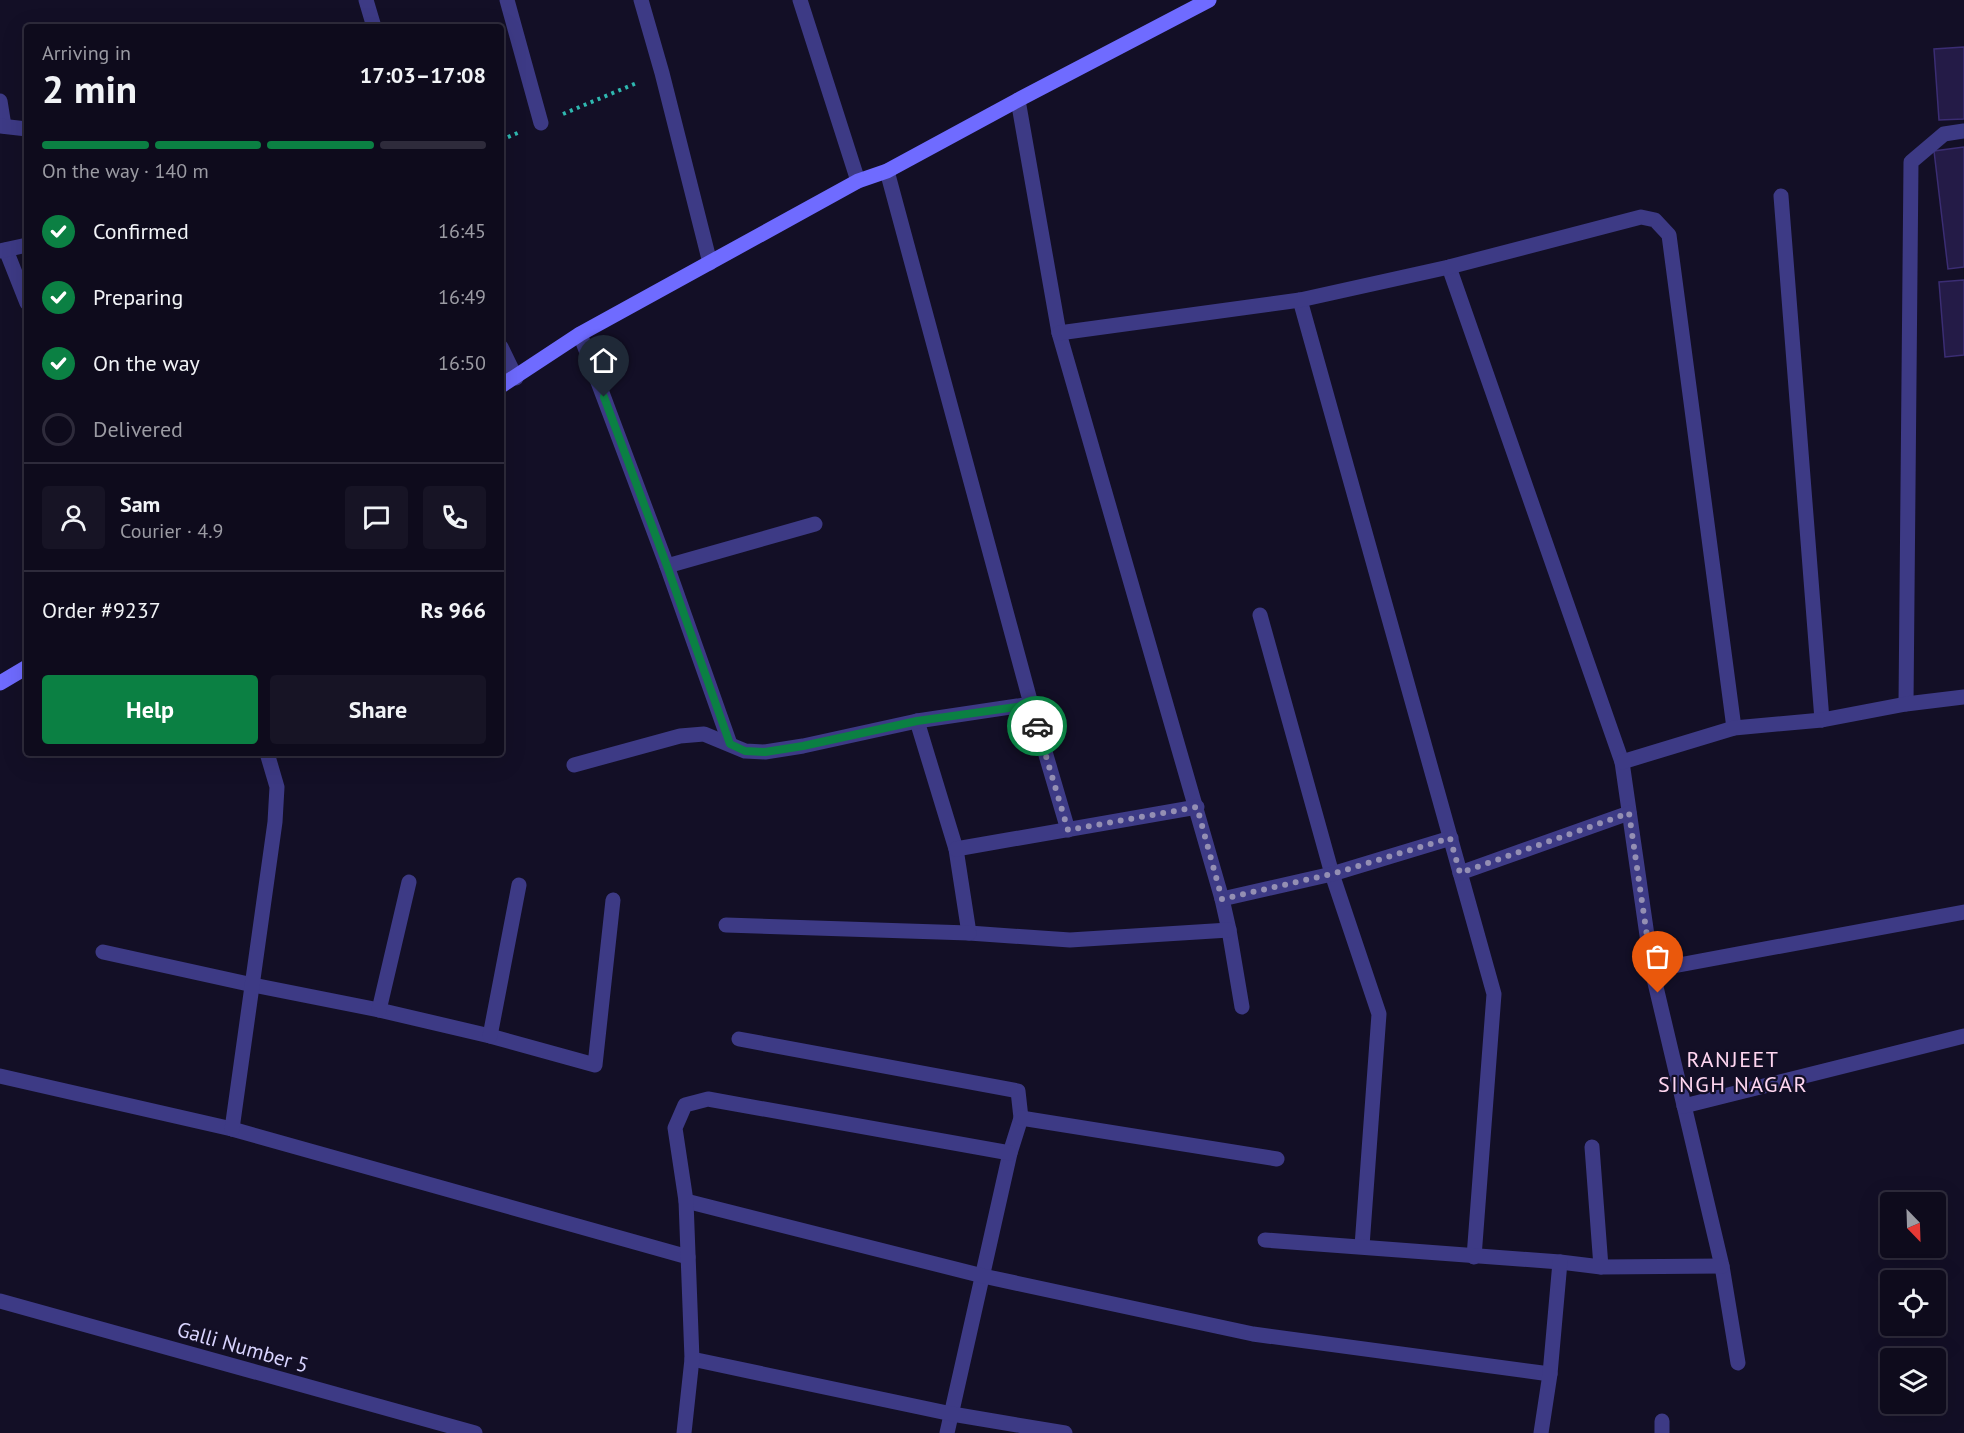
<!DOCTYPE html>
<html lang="en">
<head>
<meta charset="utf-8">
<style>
	:root { --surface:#0e0b1c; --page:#171425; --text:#f1f3f6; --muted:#9b9ba3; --line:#2e2b3b; --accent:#0b8043 }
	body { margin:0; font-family:"PT Sans",sans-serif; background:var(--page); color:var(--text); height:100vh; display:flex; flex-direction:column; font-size:22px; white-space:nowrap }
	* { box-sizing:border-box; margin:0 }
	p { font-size:20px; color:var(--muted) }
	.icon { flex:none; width:33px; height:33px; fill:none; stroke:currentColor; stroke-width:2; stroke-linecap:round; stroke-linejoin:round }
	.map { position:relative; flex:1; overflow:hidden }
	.drawer { position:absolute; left:24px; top:24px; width:480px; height:732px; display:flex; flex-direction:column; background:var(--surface); border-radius:6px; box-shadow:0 6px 24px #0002,0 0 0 2px var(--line) }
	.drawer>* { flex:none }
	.needle { width:39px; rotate:157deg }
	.fabs { position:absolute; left:1880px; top:1192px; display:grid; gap:12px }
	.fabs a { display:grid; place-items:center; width:66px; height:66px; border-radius:6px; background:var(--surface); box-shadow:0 6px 24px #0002,0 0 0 2px var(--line); font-size:30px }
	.pin { position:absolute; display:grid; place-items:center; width:51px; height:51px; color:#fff; margin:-62px -26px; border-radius:50% 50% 50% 0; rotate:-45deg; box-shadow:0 0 6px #0007 }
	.pin .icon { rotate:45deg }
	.courier { position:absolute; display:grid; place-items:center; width:60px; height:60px; margin:-30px; border:4px solid #0b8043; border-radius:50%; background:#fff; color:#222; box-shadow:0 2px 8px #0007 }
	.overview em { font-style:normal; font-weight:700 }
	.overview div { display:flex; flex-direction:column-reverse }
	.overview { display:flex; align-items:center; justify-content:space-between; height:102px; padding:0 18px }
	h1 { font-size:39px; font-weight:700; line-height:45px }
	.bar { display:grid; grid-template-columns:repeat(4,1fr); gap:9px 6px; align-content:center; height:72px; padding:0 18px }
	.bar i { height:8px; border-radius:4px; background:var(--line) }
	.bar .selected { background:var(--accent) }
	.bar p { grid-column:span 4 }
	.line { display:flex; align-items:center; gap:15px; padding:0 18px; border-top:2px solid var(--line) }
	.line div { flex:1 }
	.round { display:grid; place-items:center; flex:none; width:63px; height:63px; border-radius:6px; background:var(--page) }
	ol { padding:0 18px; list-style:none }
	li { display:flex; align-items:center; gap:18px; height:66px }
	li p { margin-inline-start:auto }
	li .icon { padding:6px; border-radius:50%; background:var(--accent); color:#fff; stroke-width:4 }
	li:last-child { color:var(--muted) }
	li i { width:33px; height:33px; border:3px solid var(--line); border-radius:50% }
	.action { display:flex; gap:12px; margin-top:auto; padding:12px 18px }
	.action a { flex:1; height:69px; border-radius:6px; background:var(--accent); color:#fff; font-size:24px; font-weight:700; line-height:69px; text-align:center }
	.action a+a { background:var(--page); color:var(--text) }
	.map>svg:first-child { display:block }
</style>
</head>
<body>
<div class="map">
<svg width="1964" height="1433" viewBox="0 0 1964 1433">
	<rect width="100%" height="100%" fill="#130f26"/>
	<g fill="#241b47" stroke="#3b2d73" stroke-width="1.5">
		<polygon points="1964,47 1964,119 1939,120 1934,49"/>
		<polygon points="1964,147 1964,267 1948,269 1934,151"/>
		<polygon points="1964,280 1964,355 1945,357 1939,282"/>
	</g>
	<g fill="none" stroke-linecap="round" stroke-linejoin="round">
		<g stroke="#2fb8b0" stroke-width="4" stroke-dasharray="3 4.5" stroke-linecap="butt">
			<polyline points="563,114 639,82"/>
			<polyline points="501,140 520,132"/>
		</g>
		<g stroke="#3d3a85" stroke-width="15">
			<polyline points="366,0 374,27"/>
			<polyline points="507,0 541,123"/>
			<polyline points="641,0 662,73 710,263"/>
			<polyline points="800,0 858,181"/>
			<polyline points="1018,100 1059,333 1222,899 1229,930 1242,1007"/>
			<polyline points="0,101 4,126"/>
			<polyline points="0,126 27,129"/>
			<polyline points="1781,196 1822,720"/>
			<polyline points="6,250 27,303"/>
			<polyline points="0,251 27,245"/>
			<polyline points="1449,267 1622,762 1652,970 1722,1266 1738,1363"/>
			<polyline points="1300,300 1494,994 1474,1257"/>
			<polyline points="1059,333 1300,300 1449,267 1641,217 1655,220 1669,235 1734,728"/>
			<polyline points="580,334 667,566 730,744"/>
			<polyline points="501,347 516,378"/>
			<polyline points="667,566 815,524"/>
			<polyline points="1260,615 1332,874 1379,1014 1362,1246"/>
			<polyline points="1031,704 1068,830"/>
			<polyline points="1906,704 1911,162 1944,134 1964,131"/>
			<polyline points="917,721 956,849 969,933 1070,940 1229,930"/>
			<polyline points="1622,762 1734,728 1822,720 1906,704 1964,697"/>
			<polyline points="574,765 680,736 704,734 745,751 765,752 803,746 917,721 1031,704 887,171"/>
			<polyline points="956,849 1197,807"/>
			<polyline points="1460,873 1629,813"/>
			<polyline points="1222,899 1332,874 1451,838"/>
			<polyline points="726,925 969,933"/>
			<polyline points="103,952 253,985 379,1010 490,1036 595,1065 613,900"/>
			<polyline points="1652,970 1964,912"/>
			<polyline points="379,1010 409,882"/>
			<polyline points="490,1036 519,885"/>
			<polyline points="739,1039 1018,1091 1021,1118 1010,1153 947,1433"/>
			<polyline points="0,1076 232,1129 688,1257"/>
			<polyline points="1684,1106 1964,1036"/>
			<polyline points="1021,1118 1277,1159"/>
			<polyline points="232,1129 275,822 277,787 267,753"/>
			<polyline points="1592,1147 1601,1267"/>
			<polyline points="686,1201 983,1276 1253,1334 1550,1374"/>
			<polyline points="1265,1240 1560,1262 1601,1267 1722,1266"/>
			<polyline points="0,1301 475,1433"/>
			<polyline points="692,1359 952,1414 1065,1433"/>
			<polyline points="684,1433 692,1359 686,1201 675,1128 685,1105 708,1099 1010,1153"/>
			<polyline points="1541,1433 1550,1374 1560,1262"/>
			<polyline points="1662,1433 1662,1421"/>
		</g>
		<g stroke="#6f6bff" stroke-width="15">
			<polyline points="501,386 580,334 858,181 887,171 1018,100 1209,0"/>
			<polyline points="0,683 27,667"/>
		</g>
	</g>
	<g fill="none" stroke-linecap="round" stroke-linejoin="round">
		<polyline stroke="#948fb3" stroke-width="6" stroke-dasharray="0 10.8" points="1037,726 1068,830 1197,807 1222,899 1332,874 1450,838 1460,873 1629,813 1652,970 1658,993"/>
		<polyline stroke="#0b8043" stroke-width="8" points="604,397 667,566 730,744 745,751 765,752 803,746 917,721 1031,705 1037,726"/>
	</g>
	<g text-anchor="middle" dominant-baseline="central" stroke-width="4.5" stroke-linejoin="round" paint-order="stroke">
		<g font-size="21" fill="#d9d4ff" stroke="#130f26">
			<text transform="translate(243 1347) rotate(16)">Galli Number 5</text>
		</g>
		<g font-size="22" letter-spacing="1.5" fill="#ffd6f0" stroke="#130f26">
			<text x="1733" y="1059">RANJEET<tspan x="1733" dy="25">SINGH NAGAR</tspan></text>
		</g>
	</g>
</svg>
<div class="fabs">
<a><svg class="needle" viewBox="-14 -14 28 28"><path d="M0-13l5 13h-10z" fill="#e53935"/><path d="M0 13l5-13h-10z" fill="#9b9ba3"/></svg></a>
<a><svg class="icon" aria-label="locate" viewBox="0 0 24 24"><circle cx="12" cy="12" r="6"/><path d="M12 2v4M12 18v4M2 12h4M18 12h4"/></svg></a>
<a><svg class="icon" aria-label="layers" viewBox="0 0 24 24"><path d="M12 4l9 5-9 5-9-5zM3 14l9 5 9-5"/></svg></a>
</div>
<div class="pin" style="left:1658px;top:993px;background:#ea580c"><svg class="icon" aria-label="bag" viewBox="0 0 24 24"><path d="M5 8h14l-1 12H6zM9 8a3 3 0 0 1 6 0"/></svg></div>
<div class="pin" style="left:604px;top:397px;background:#1f2937"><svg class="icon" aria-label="home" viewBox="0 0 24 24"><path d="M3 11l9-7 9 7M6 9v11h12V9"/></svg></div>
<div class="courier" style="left:1037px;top:726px"><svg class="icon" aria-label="car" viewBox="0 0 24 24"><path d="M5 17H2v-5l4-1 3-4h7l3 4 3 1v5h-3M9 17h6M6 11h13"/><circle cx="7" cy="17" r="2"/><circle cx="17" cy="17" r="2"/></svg></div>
<section class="drawer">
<div class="overview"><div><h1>2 min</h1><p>Arriving in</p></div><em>17:03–17:08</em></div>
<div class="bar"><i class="selected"></i><i class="selected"></i><i class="selected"></i><i></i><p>On the way · 140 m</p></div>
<ol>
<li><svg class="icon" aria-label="check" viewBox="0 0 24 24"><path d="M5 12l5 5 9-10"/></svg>Confirmed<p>16:45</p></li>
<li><svg class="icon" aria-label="check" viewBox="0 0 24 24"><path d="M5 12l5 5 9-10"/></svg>Preparing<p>16:49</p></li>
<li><svg class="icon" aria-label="check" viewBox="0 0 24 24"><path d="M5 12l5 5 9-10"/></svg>On the way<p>16:50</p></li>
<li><i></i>Delivered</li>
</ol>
<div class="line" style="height:108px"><a class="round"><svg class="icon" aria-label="person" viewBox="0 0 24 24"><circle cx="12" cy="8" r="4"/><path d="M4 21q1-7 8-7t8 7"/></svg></a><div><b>Sam</b><p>Courier · 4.9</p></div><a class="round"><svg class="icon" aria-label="chat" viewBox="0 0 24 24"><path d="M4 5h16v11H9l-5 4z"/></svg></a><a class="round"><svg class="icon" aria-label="phone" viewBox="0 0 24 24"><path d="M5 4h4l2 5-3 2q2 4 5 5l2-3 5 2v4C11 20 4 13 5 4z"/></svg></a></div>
<div class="line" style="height:78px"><div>Order #9237</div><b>Rs 966</b></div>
<div class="action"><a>Help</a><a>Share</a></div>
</section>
</div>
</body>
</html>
